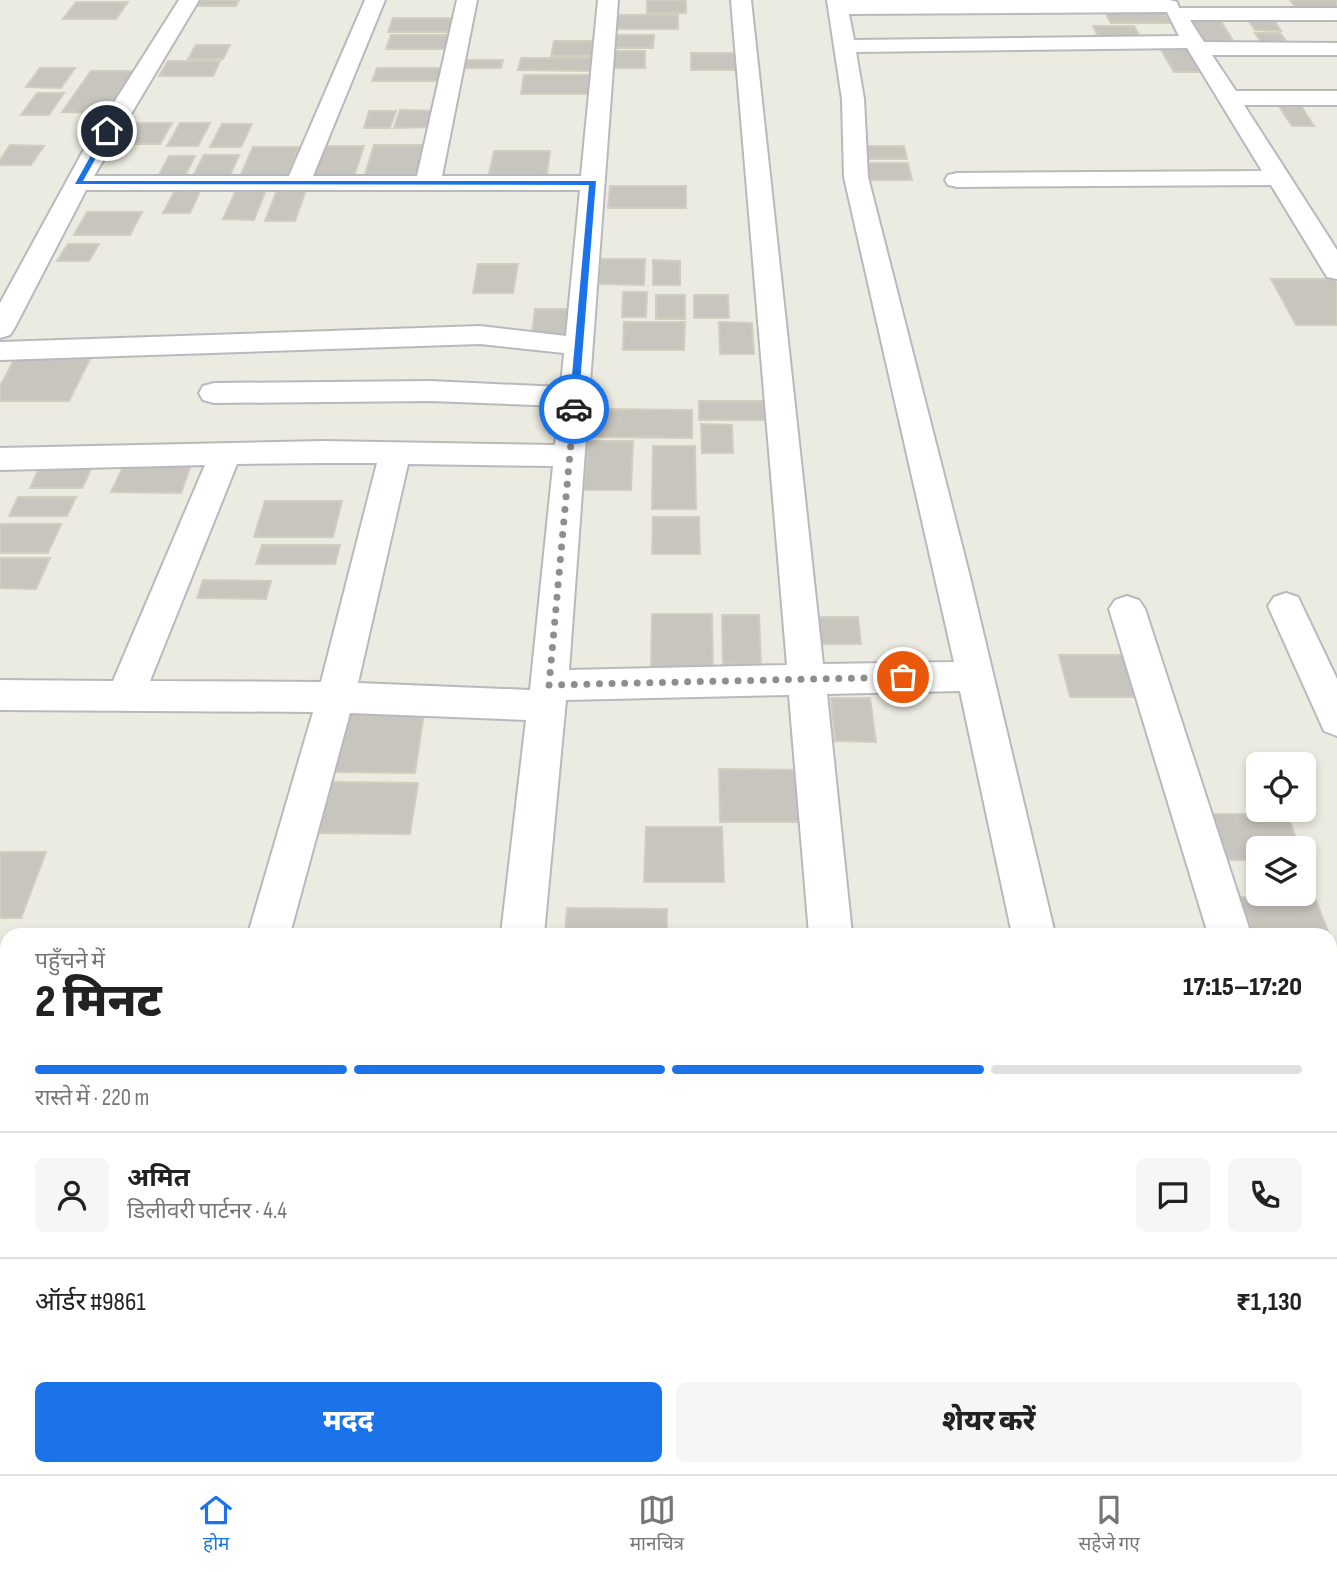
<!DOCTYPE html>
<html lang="hi">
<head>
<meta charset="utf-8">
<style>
	:root { --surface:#fff; --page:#f6f6f6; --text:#222; --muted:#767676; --line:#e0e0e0; --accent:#1a73e8 }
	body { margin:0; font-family:"Sofia Sans Condensed","Noto Sans Devanagari",sans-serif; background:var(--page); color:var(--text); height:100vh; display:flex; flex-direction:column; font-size:26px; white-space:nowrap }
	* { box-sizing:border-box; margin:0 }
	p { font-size:23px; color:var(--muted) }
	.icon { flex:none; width:38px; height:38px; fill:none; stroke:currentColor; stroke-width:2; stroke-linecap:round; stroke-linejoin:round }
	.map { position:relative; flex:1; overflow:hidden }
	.drawer { position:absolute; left:0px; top:928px; width:1337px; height:548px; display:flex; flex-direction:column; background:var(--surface); border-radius:21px 21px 0 0; box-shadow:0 4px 10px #0003 }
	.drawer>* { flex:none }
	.tools { position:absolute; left:1246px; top:752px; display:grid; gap:14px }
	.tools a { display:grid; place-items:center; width:70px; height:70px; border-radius:10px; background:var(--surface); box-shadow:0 4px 10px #0003; font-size:35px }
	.pin { position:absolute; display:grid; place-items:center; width:60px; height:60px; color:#fff; margin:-30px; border:4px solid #fff; border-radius:50%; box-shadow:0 2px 7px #0007 }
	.courier { position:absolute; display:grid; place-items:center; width:70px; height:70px; margin:-35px; border:5px solid #1a73e8; border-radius:50%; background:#fff; color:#222; box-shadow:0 2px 9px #0007 }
	.summary em { font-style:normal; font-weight:800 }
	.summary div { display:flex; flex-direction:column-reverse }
	.summary { display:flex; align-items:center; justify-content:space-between; height:119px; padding:0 35px }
	h1 { font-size:46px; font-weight:800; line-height:52px }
	.bar { display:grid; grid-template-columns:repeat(4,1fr); gap:10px 7px; align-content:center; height:84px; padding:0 35px }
	.bar i { height:9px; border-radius:5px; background:var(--line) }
	.bar .current { background:var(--accent) }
	.bar p { grid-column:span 4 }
	.line { display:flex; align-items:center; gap:18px; padding:0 35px; border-top:2px solid var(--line) }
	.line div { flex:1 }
	.round { display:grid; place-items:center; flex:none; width:74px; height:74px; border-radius:10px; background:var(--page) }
	.primary-button { display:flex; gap:14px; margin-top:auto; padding:14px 35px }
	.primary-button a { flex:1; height:80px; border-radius:10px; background:var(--accent); color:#fff; font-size:28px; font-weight:800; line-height:80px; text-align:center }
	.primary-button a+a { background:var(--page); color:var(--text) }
	.tabs { display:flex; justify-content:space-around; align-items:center; height:98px; border-top:2px solid var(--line); background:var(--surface); font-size:19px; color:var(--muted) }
	.tabs a { display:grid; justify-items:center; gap:4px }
	.tabs .current { color:var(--accent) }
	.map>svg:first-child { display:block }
</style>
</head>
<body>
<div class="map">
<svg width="1337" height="1474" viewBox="0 0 1337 1474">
	<rect width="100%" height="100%" fill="#ecebe1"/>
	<g fill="#c8c4be" stroke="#d1cdbf" stroke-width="2">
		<polygon points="201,0 239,0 236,6 197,6"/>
		<rect x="647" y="0" width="39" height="13"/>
		<polygon points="1290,0 1337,0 1337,13 1300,13"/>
		<polygon points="76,2 128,2 116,19 63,19"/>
		<polygon points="1103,8 1161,8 1170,23 1111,23"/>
		<polygon points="615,15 678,15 678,29 614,29"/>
		<polygon points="1190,17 1218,17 1234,42 1205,42"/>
		<polygon points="1246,17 1272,17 1281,31 1255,30"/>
		<polygon points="393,18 457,18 453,32 388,32"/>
		<polygon points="1093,26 1134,26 1142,40 1100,40"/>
		<polygon points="1255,33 1280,33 1290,46 1264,46"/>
		<polygon points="391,35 452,35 448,49 386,49"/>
		<polygon points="613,35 654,35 653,48 612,48"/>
		<polygon points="554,41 594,41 593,56 551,56"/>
		<polygon points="196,45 230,45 223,59 188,59"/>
		<polygon points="1160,48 1187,48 1202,72 1174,72"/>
		<polygon points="612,51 645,51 645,68 610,68"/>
		<polygon points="691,53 745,53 746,70 691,70"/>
		<polygon points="521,58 597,58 596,71 518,70"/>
		<polygon points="461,60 503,60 501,68 459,68"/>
		<polygon points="168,61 220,61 213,76 159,76"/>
		<polygon points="40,68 75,68 61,88 26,87"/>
		<polygon points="377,68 448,68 445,81 372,81"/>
		<polygon points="91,71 138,71 112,113 62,112"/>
		<polygon points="524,75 589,75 588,94 521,94"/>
		<polygon points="37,93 64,93 49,115 21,115"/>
		<polygon points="1277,103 1299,103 1314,126 1292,126"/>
		<polygon points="400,110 440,111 436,127 394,128"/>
		<polygon points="369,111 396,111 390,128 364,128"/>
		<polygon points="124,123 172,123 160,144 111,144"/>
		<polygon points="180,123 210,123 198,146 167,146"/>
		<polygon points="222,124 252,124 241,147 210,147"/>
		<polygon points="10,145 44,146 31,165 0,165 0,160"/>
		<polygon points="374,145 427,145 420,174 365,174"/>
		<polygon points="325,146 364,146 354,176 314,176"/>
		<polygon points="865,146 904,146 907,159 867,159"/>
		<polygon points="253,147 299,147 287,177 240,177"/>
		<polygon points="494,151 550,151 547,175 489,174"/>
		<polygon points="204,155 239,155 228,180 191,180"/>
		<polygon points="169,156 195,156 183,180 156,180"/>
		<polygon points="866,163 908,163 912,180 870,180"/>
		<polygon points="610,186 686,186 686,208 608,208"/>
		<polygon points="177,187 202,187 190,213 163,213"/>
		<polygon points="236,190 266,190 254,220 223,219"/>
		<polygon points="277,190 306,190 295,221 265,221"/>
		<polygon points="87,212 142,212 130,235 74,235"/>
		<polygon points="68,244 99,244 89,261 57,261"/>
		<polygon points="601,259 645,259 644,285 599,284"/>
		<polygon points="653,260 680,261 680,285 653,285"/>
		<polygon points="478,264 518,264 513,293 473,293"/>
		<polygon points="1271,279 1334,279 1337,285 1337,325 1296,325"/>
		<polygon points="623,292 647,292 646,317 622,317"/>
		<rect x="656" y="295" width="29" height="24"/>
		<polygon points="694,295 728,295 729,318 694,318"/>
		<polygon points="535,309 576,309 574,335 532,335"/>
		<polygon points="624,322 685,322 684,350 623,350"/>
		<polygon points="719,322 752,323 754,354 720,354"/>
		<polygon points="15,358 90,359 69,401 0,401 0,386"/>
		<polygon points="699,401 765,401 766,420 699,420"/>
		<polygon points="597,409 692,410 692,438 595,437"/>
		<polygon points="701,424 732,425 733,453 702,453"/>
		<polygon points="588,441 633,441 631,490 584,490"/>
		<polygon points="653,446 695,446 696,509 652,509"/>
		<polygon points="41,464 93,465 82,488 30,488"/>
		<polygon points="124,465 191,465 181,493 111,492"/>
		<polygon points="18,497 76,497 67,516 9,516"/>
		<polygon points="265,501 342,501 333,537 254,537"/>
		<polygon points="653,517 699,517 700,554 652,554"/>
		<polygon points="0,524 61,524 48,553 0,553"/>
		<polygon points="262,545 340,545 335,564 256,564"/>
		<polygon points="0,558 50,558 36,589 0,588"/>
		<polygon points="203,580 271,581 266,599 197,598"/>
		<polygon points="652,614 712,614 713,670 651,670"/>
		<polygon points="722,615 759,615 761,665 723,664"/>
		<polygon points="813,617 858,617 861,644 816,644"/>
		<polygon points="1059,655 1134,655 1147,697 1070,697"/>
		<polygon points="831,698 870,698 876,742 835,741"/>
		<polygon points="345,712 424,713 415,773 332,772"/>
		<polygon points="719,769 814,770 818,822 720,822"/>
		<polygon points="330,782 418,783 410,834 319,833"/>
		<polygon points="1205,814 1287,814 1300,849 1258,849 1258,860 1220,860"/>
		<polygon points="646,827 722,827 724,882 644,882"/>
		<polygon points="0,852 46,852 21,918 0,918"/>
		<polygon points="1240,897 1315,898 1329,934 1253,934"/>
		<polygon points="567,908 667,909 667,934 565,934"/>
		<rect x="1330" y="970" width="7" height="55"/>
	</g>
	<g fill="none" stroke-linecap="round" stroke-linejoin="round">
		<defs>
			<g id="minor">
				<path d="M 179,0 L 199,0 L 94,176 L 289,176 L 365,0 L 385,0 L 313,176 L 417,176 L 457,0 L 477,0 L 442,176 L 581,176 L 598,0 L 618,0 L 569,670 L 787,665 L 731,0 L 751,0 L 823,664 L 954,662 L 844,177 L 842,99 L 827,0 L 1170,0 L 1177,2 L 1179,8 L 1337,8 L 1337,20 L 1190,20 L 1204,42 L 1337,43 L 1337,55 L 1212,55 L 1236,91 L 1337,91 L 1337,105 L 1244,105 L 1337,250 L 1337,279 L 1327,277 L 1271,185 L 957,187 L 948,185 L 945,180 L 948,175 L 957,173 L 1262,171 L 1187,48 L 856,52 L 864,99 L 868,177 L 970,577 L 1055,934 L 1012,934 L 960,691 L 827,694 L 852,934 L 809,934 L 789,695 L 566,700 L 544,934 L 501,934 L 526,720 L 350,713 L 290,934 L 248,934 L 313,712 L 0,710 L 0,680 L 113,681 L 205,465 L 0,470 L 0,448 L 323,441 L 555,445 L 559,406 L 430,401 L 214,403 L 203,400 L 199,393 L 203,386 L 214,383 L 430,381 L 561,387 L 564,353 L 480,344 L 0,360 L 0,342 L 480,326 L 566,336 L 580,190 L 86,190 L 14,329 L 10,335 L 0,338 L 0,303 L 82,153 ZM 1167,12 L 1179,36 L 854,40 L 849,14 ZM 323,463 L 377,463 L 321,682 L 150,681 L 237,464 ZM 408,464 L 553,466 L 530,690 L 358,683 Z"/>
				<polygon points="1286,593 1298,597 1337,679 1337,736 1324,731 1268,606 1274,597"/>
				<polygon points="1127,596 1139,600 1145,609 1251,934 1208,934 1109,609 1115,600"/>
				<rect x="1330" y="1020" width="7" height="46"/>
				<polygon points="7,1412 7,1468 0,1469 0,1413"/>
				<polygon points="440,1468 496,1468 495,1474 439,1474"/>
				<polygon points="807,1468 863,1468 864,1474 808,1474"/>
				<polygon points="1117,1468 1173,1468 1174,1474 1118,1474"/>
			</g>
		</defs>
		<use href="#minor" stroke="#b7b9be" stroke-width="4"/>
		<use href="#minor" fill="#fff" fill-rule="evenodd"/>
	</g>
	<polygon fill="#1a73e8" points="105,130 111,131 83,181 596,181 578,409 574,412 569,409 589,185 75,184"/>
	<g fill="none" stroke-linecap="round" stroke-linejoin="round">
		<polyline stroke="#8d8f8e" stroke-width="7" stroke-dasharray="0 12.6" points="574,409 549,685 903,677"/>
	</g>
</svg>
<div class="tools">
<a><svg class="icon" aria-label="locate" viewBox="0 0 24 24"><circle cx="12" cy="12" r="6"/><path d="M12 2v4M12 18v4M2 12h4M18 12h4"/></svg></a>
<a><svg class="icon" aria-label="layers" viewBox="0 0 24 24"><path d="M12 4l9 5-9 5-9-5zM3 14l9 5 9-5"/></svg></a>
</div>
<div class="pin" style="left:903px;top:677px;background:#ea580c"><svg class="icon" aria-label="bag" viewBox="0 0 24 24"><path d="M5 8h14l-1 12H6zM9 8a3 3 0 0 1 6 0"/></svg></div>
<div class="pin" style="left:107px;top:131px;background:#1f2937"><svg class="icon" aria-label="home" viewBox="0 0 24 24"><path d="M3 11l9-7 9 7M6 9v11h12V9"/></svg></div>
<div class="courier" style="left:574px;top:409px"><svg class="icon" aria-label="car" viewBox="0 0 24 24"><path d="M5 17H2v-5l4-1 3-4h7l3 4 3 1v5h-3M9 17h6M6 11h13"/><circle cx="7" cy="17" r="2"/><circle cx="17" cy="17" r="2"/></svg></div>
<section class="drawer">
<div class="summary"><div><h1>2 मिनट</h1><p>पहुँचने में</p></div><em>17:15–17:20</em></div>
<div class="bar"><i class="current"></i><i class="current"></i><i class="current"></i><i></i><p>रास्ते में · 220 m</p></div>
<div class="line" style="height:126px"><a class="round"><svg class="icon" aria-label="person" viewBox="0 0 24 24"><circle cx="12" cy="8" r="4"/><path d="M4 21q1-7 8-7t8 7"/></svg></a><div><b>अमित</b><p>डिलीवरी पार्टनर · 4.4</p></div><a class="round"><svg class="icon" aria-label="chat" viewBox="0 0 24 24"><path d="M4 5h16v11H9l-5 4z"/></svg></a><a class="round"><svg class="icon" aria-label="phone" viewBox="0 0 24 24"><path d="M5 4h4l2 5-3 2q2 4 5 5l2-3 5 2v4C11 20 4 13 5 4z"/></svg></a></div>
<div class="line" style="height:91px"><div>ऑर्डर #9861</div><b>₹1,130</b></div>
<div class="primary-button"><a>मदद</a><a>शेयर करें</a></div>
</section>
</div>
<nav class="tabs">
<a class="current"><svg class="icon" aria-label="home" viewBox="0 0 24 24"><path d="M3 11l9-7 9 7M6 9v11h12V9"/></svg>होम</a>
<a><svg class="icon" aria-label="map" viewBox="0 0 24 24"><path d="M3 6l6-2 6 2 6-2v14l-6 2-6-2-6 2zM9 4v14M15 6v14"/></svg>मानचित्र</a>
<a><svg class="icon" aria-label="saved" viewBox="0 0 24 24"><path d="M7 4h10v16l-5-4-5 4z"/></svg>सहेजे गए</a>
</nav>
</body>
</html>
